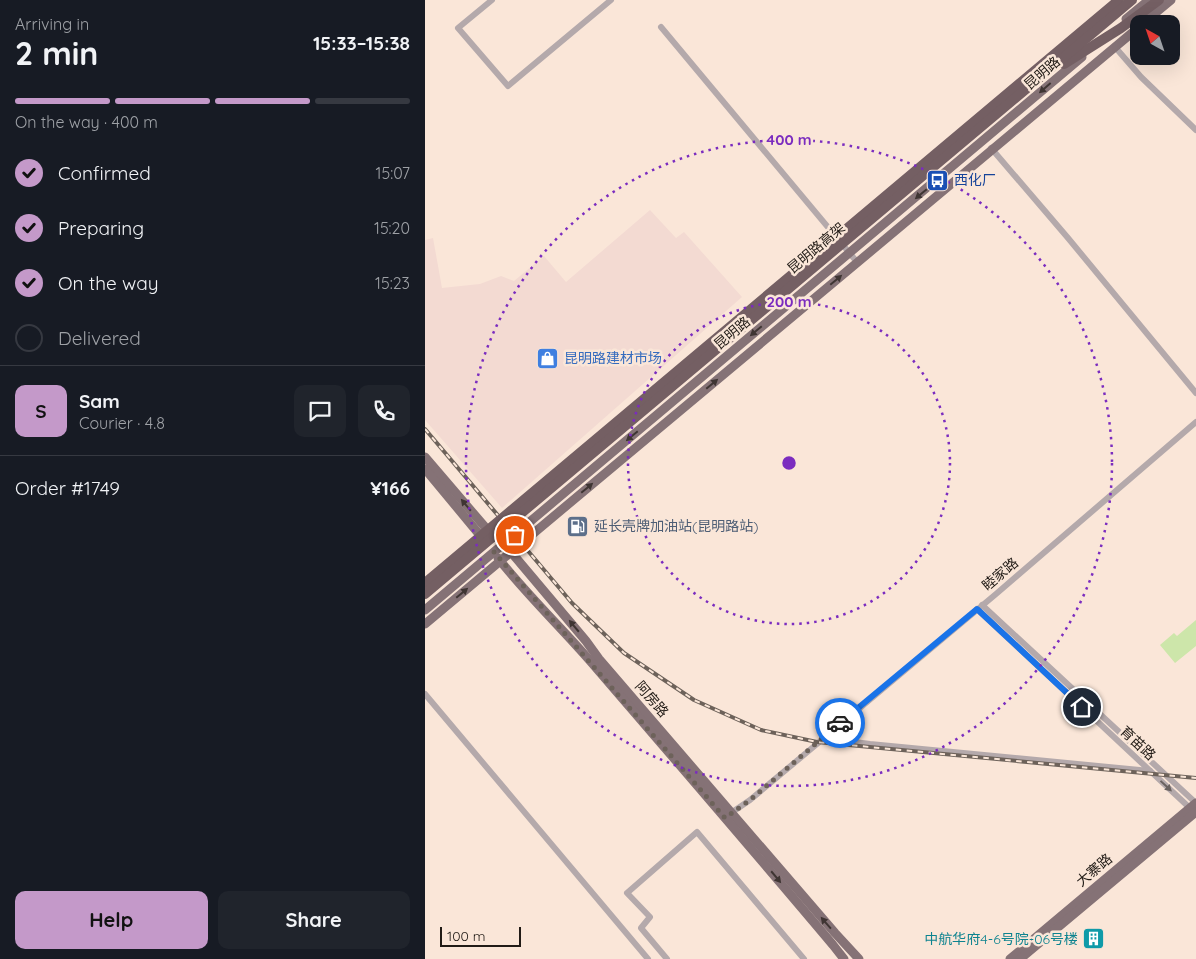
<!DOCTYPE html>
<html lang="en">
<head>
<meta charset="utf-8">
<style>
	:root { --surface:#171b24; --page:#20242c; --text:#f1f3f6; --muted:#9ea1a6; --line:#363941; --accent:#c499c9 }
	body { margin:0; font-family:Quicksand,"Noto Sans SC",sans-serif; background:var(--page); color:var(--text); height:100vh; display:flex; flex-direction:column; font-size:19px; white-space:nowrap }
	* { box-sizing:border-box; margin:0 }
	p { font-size:16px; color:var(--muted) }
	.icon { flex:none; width:28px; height:28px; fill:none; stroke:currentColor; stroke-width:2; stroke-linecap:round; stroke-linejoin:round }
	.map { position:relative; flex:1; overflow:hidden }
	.sheet { display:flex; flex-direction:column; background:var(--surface); width:425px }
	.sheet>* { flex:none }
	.needle { width:32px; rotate:320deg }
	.tools { position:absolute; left:705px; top:15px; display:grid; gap:10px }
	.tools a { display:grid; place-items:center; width:50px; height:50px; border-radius:10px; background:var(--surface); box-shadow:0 5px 20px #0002; font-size:25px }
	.scale { position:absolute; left:15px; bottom:12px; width:81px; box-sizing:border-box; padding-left:5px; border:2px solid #211b16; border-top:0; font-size:14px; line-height:18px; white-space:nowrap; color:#211b16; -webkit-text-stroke:4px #fae6d8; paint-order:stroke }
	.pin { position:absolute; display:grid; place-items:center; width:42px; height:42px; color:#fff; margin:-21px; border:2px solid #fff; border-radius:50%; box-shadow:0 1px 5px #0007 }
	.courier { position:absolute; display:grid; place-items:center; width:50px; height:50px; margin:-25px; border:4px solid #1a73e8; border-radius:50%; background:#fff; color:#222; box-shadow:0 1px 6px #0007 }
	.headline em { font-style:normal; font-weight:700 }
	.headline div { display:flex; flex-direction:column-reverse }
	.headline { display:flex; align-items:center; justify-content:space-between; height:85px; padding:0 15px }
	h1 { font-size:32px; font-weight:700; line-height:38px }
	.bar { display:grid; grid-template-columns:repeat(4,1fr); gap:8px 5px; align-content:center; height:60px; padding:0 15px }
	.bar i { height:6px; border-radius:4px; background:var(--line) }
	.bar .active { background:var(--accent) }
	.bar p { grid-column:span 4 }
	.line { display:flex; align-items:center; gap:12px; padding:0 15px; border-top:1px solid var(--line) }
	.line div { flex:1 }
	.round { display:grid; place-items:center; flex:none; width:52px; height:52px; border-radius:10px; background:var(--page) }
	ol { padding:0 15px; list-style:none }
	li { display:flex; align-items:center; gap:15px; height:55px }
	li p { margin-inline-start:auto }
	li .icon { padding:5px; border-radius:50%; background:var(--accent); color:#111; stroke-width:4 }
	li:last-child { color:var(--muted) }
	li i { width:28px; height:28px; border:2px solid var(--line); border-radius:50% }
	.action { display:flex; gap:10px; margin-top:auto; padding:10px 15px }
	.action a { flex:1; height:58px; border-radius:10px; background:var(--accent); color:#111; font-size:20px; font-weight:700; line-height:58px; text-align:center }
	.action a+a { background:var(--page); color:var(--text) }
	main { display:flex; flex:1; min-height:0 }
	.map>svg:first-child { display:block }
</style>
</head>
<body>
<main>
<section class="sheet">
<div class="headline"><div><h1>2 min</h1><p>Arriving in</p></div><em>15:33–15:38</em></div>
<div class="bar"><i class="active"></i><i class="active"></i><i class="active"></i><i></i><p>On the way · 400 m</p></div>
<ol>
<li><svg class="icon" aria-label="check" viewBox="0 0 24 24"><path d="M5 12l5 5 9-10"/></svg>Confirmed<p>15:07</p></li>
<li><svg class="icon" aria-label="check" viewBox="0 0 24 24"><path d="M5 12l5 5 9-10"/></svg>Preparing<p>15:20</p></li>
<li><svg class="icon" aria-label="check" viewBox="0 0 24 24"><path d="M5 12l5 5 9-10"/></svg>On the way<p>15:23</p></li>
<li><i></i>Delivered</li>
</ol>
<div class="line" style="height:90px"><b class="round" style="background:var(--accent);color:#111">S</b><div><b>Sam</b><p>Courier · 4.8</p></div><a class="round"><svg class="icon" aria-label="chat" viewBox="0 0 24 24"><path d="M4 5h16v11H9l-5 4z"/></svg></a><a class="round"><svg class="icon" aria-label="phone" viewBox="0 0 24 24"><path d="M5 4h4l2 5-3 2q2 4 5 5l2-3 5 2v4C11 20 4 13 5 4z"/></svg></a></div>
<div class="line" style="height:65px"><div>Order #1749</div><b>¥166</b></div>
<div class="action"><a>Help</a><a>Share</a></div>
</section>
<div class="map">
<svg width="771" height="959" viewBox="0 0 771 959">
	<rect width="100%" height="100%" fill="#fae6d8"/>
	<polygon fill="#f3dad2" points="225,210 251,238 259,232 317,297 77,508 0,420 0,240 8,238 17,288 55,284 76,276 89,281 119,256 141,282"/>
	<polygon fill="#cde6aa" points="771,620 771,646 750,663 735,645 749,633 752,636"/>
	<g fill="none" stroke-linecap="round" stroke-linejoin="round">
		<g stroke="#b4a9ab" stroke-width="6">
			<polyline points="67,0 33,28 83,86 186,0"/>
			<polyline points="236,27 432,262"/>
			<polyline points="690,47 716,77 771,130"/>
			<polyline points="566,148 643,238 771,393"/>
			<polyline points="557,605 771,803"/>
			<polyline points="552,609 767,810"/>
			<polyline points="0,694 223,959"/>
			<polyline points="398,738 445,744 725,771"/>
			<polyline points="303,815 325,800 571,594 771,422"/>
			<polyline points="242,959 216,928 225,917 202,893 272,832 379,959"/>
		</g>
		<g stroke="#857276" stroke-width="9">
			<polyline points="701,19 724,0"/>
			<polyline points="717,24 746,0"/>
			<polyline points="0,457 66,534"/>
			<polyline points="0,469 59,540"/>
			<polyline points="83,550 86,552 161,641 174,659 410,933 434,959"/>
			<path d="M 73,558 C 102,595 136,627 167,663 C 247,756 328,850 408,945 L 419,959"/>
			<polyline points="0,610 657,57"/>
			<polyline points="0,624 714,27"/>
			<polyline points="585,959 771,803"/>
			<polyline points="595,959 771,812"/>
		</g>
		<defs>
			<polyline id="rail" points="0,429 147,603 199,653 269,700 336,730 392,742 771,778"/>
		</defs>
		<use href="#rail" stroke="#6d625a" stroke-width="4"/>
		<use href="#rail" stroke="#fae6d8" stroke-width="2" stroke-dasharray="5.5" stroke-linecap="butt"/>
		<g stroke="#745f63" stroke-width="10">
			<polyline points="639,64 696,28 734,0"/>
			<polyline points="0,583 694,0"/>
			<polyline points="0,594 707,0"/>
		</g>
	</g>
	<defs><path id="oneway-solid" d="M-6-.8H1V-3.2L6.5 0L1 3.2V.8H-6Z" transform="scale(1.25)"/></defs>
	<g fill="#3f3533">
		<use href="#oneway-solid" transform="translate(620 88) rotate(139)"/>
		<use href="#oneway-solid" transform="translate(496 194) rotate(140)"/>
		<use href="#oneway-solid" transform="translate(411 280) rotate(-40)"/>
		<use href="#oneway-solid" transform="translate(331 331) rotate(140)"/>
		<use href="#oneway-solid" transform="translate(287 384) rotate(-40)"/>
		<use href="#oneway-solid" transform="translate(207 436) rotate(140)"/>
		<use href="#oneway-solid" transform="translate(162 488) rotate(-40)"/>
		<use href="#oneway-solid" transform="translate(41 505) rotate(-130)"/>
		<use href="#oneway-solid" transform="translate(37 593) rotate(-40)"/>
		<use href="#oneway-solid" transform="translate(149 626) rotate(-130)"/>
		<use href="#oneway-solid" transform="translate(351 877) rotate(50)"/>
		<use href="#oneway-solid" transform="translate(401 923) rotate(-131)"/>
	</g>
	<use fill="#6a6260" href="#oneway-solid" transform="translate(741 786) rotate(43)"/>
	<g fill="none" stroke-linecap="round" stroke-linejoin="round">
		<polyline stroke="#6d625a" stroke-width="5" stroke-dasharray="0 9" points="90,535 69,552 300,818 325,800 415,723"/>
		<polyline stroke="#1a73e8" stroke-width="6" points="415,723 552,609 657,707"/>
	</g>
	<g fill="none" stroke="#7b2cbf" stroke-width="2.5" stroke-dasharray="2.5 5">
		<circle cx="364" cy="463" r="161"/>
		<circle cx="364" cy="463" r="323"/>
	</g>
	<defs>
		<symbol id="bus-square" viewBox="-11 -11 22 22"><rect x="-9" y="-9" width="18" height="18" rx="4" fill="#1a4fb4" stroke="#fae6d8"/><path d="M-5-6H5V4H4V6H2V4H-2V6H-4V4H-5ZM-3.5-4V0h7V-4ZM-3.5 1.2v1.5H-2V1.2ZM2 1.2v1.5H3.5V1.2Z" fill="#fff"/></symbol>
		<symbol id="shop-square" viewBox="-11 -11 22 22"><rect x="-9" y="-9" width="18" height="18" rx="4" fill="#3f7fe0" stroke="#fae6d8"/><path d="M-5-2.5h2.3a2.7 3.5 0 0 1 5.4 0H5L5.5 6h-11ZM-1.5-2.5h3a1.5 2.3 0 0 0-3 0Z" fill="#fff"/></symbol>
		<symbol id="fuel-square" viewBox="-11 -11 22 22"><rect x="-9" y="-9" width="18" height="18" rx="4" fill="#5c6f8a" stroke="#fae6d8"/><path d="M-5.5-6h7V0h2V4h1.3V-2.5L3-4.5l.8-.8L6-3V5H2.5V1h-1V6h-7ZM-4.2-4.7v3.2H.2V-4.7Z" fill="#fff"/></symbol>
		<symbol id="building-square" viewBox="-11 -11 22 22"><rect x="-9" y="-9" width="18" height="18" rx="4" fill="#0f9aa8" stroke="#fae6d8"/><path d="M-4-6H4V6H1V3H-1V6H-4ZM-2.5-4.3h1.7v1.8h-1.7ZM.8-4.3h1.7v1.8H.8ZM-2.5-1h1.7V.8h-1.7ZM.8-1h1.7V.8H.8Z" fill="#fff"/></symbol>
	</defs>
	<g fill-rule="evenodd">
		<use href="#bus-square" x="500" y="168" width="25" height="25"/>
		<use href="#shop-square" x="110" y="346" width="25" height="25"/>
		<use href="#fuel-square" x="140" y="514" width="25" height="25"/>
		<use href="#building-square" x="656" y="926" width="25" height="25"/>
	</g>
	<g text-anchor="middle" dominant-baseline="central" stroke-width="5" stroke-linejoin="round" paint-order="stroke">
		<g font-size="14" fill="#211b16" stroke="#fae6d8">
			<text transform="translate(617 73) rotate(-41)">昆明路</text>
			<text transform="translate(391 248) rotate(-40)">昆明路高架</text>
			<text transform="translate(307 333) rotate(-40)">昆明路</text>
			<text transform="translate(575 574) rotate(-40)">睦家路</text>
			<text transform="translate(227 699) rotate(49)">阿房路</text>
			<text transform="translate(713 743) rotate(43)">育苗路</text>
			<text transform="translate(669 870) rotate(-40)">大寨路</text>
		</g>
		<g font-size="14" fill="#164399" stroke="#fae6d8" text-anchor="start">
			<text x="529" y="180">西化厂</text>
		</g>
		<g font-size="14" fill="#366cbe" stroke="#fae6d8" text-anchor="start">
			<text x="139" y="358">昆明路建材市场</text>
		</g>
		<g font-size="14" fill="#4e5e75" stroke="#fae6d8" text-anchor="start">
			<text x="169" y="526">延长壳牌加油站(昆明路站)</text>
		</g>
		<g font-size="14" fill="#0d838f" stroke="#fae6d8" text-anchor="end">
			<text x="653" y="939">中航华府4-6号院-06号楼</text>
		</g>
	</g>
	<circle cx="364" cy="463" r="8" fill="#7b2cbf" stroke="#fae6d8" stroke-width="2.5"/>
	<g font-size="15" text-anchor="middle" font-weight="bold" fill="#7b2cbf" stroke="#fae6d8" stroke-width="5" stroke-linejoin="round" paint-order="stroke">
		<text x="364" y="145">400 m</text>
		<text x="364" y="307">200 m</text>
	</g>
</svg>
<div class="tools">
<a><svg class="needle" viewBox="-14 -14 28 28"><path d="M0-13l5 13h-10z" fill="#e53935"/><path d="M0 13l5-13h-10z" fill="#9ea1a6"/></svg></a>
</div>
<div class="scale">100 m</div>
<div class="pin" style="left:90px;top:535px;background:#ea580c"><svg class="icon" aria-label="bag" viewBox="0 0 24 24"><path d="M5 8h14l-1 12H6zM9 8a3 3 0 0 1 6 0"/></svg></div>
<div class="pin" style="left:657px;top:707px;background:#1f2937"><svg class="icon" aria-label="home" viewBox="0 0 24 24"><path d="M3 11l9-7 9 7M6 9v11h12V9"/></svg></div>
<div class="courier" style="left:415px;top:723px"><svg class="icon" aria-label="car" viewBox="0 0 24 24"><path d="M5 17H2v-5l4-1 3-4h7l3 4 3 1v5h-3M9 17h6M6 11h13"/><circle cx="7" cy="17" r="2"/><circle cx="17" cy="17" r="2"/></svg></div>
</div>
</main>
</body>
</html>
